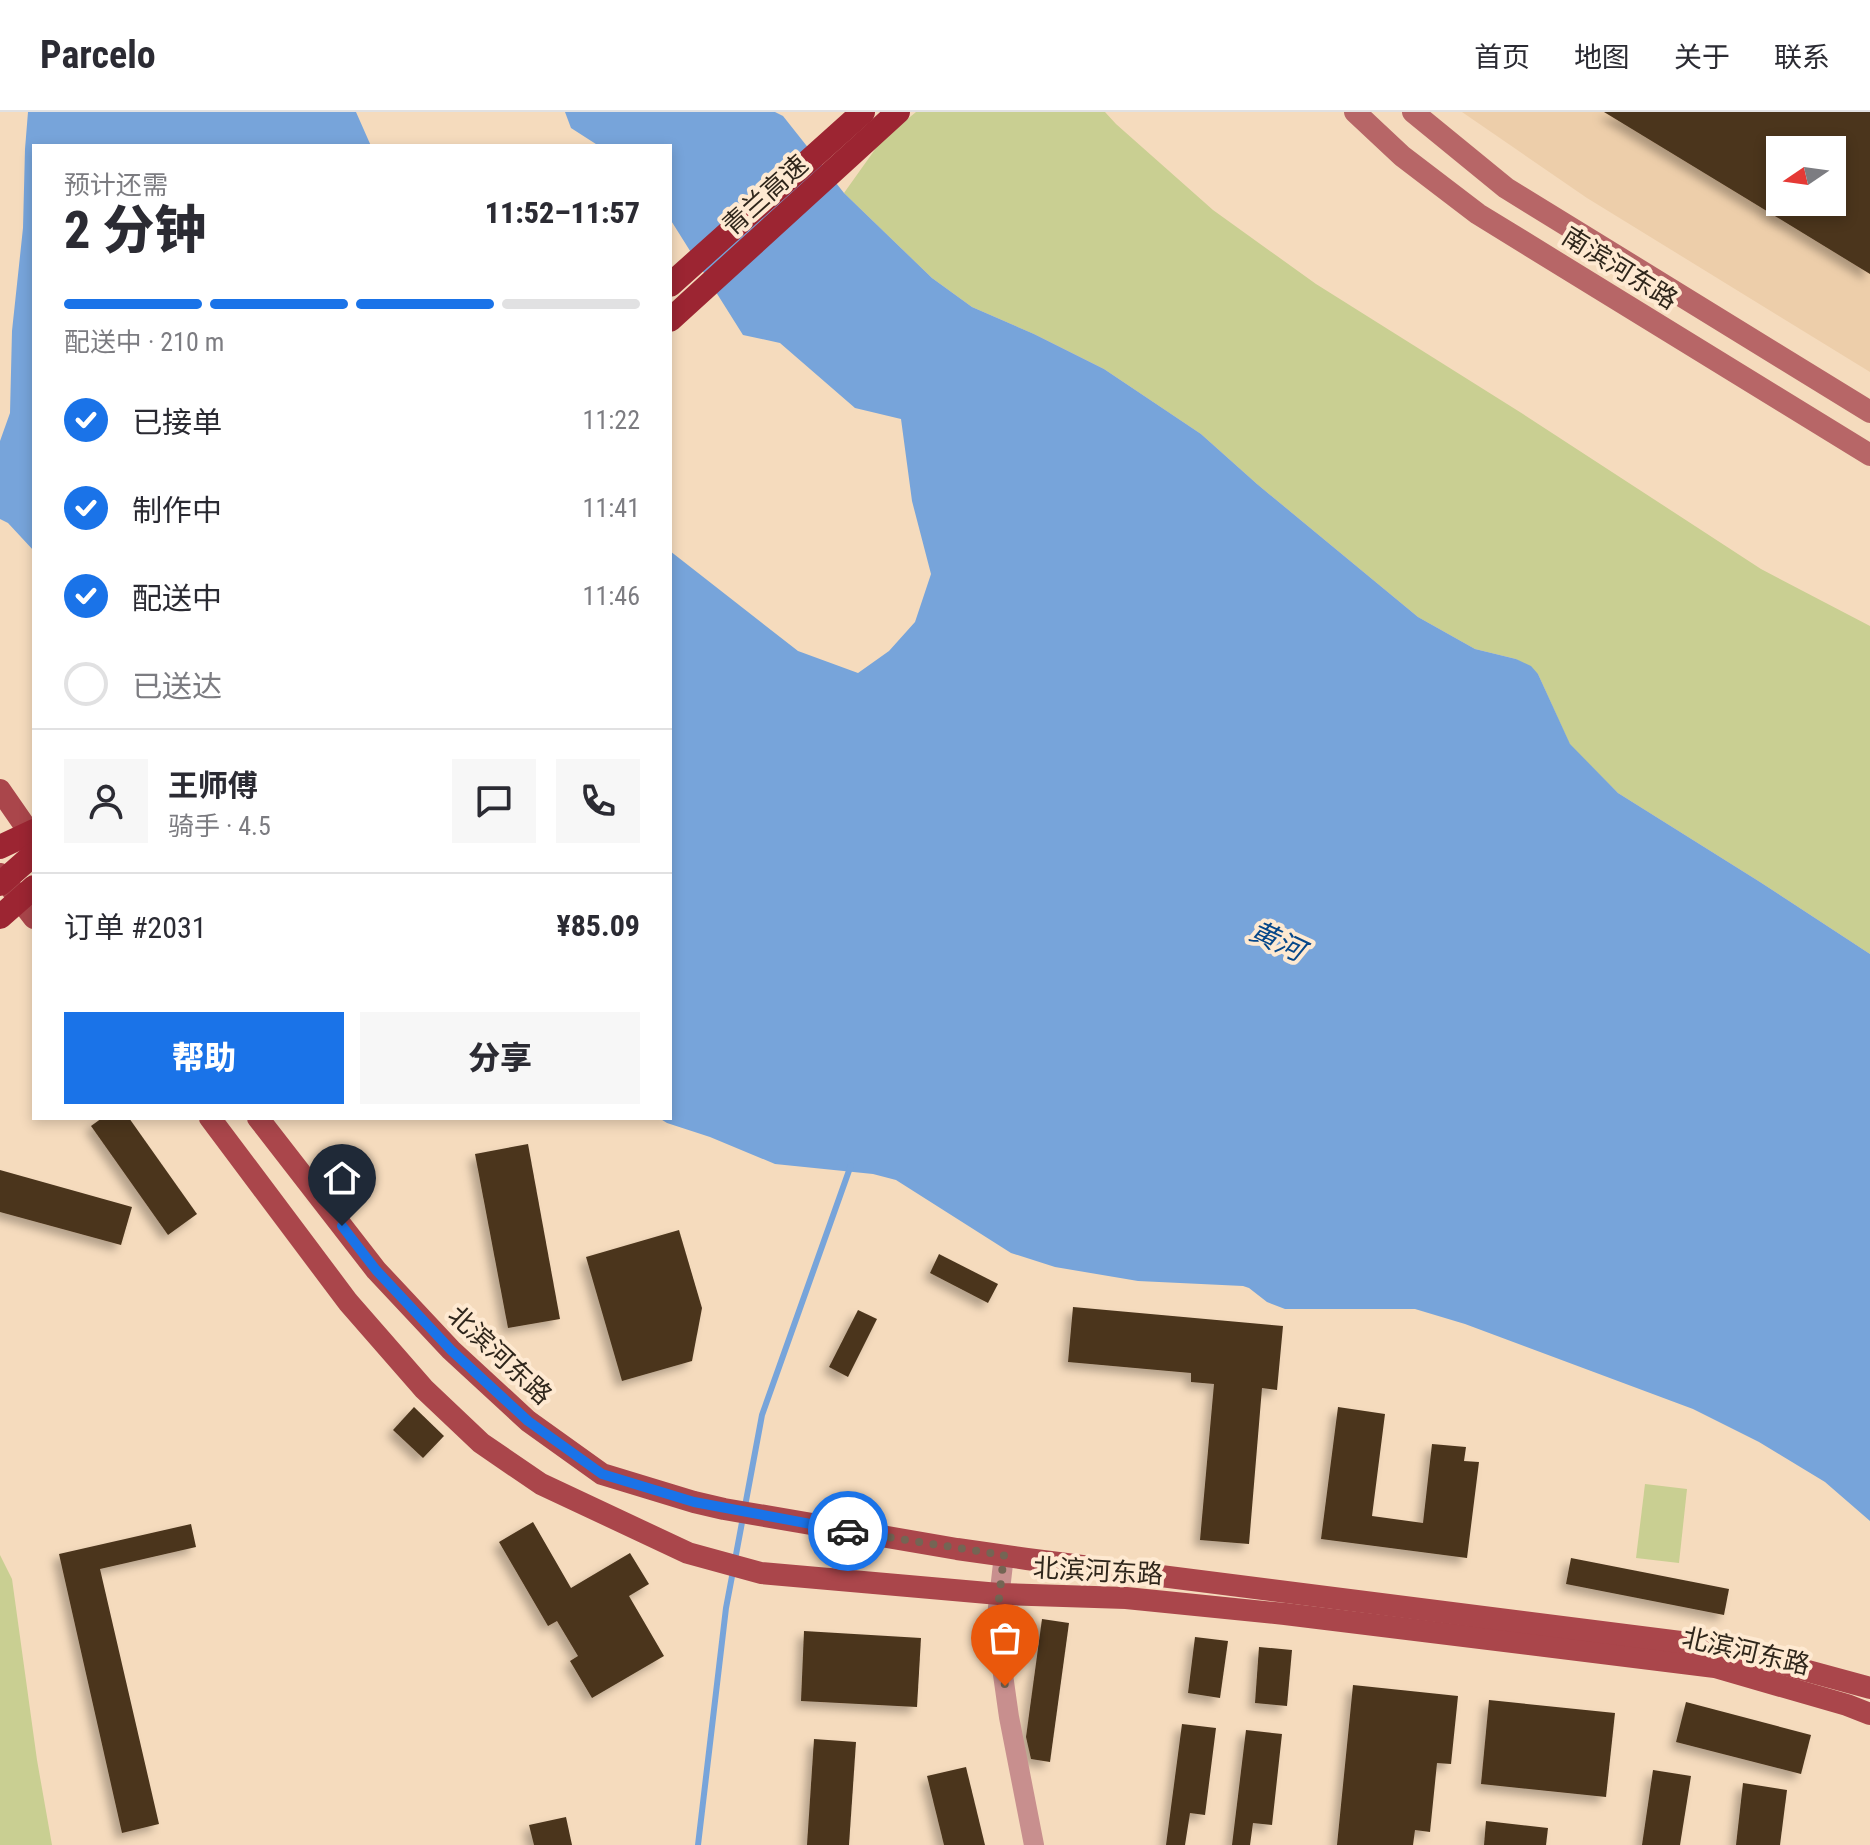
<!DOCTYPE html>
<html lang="zh">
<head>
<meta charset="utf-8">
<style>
	:root { --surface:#fff; --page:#f7f7f7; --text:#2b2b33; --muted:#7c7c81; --line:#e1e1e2; --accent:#1a73e8 }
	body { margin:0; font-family:"Roboto Condensed","Noto Sans SC",sans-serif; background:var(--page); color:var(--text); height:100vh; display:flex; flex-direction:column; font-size:30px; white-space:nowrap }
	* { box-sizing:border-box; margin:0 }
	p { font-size:26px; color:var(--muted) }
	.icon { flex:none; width:44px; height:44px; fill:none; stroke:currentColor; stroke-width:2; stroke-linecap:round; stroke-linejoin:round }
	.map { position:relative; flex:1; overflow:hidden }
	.side { position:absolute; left:32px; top:32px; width:640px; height:976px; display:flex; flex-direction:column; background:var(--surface); border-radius:0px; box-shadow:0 4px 12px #0003 }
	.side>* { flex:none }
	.needle { width:52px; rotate:257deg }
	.buttons { position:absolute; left:1766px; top:24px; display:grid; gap:16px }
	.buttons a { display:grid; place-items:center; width:80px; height:80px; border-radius:0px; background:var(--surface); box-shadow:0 4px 12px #0003; font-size:40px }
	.pin { position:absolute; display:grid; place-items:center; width:68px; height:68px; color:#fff; margin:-82px -34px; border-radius:50% 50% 50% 0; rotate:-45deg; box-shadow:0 0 8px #0007 }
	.pin .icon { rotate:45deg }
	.courier { position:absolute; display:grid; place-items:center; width:80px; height:80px; margin:-40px; border:6px solid #1a73e8; border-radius:50%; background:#fff; color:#222; box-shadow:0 2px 10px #0007 }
	.overview em { font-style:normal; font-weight:800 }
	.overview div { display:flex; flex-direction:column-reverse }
	.overview { display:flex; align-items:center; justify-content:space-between; height:136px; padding:0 32px }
	h1 { font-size:52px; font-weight:800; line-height:60px }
	.bar { display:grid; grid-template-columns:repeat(4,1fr); gap:12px 8px; align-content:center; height:96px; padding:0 32px }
	.bar i { height:10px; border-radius:6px; background:var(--line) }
	.bar .on { background:var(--accent) }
	.bar p { grid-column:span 4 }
	.line { display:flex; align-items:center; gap:20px; padding:0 32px; border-top:2px solid var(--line) }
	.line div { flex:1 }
	.round { display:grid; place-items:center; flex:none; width:84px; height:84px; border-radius:0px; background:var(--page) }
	ol { padding:0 32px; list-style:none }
	li { display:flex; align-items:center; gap:24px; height:88px }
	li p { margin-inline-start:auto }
	li .icon { padding:8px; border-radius:50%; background:var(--accent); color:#fff; stroke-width:4 }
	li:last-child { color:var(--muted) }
	li i { width:44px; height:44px; border:4px solid var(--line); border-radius:50% }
	.cta { display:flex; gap:16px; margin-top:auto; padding:16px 32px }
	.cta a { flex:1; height:92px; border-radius:0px; background:var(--accent); color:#fff; font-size:32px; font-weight:800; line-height:92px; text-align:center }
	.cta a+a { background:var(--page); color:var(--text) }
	header { display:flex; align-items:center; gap:48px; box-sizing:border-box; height:112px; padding:0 40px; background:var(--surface); border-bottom:2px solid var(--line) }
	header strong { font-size:38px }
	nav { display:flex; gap:44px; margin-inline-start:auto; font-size:28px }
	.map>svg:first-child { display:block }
</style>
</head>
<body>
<header>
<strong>Parcelo</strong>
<nav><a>首页</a><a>地图</a><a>关于</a><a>联系</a></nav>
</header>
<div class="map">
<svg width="1870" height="1733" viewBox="0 0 1870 1733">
	<defs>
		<filter id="shadow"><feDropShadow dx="-6" dy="6" stdDeviation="4" flood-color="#0004"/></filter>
	</defs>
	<rect width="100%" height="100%" fill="#f5dbbd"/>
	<path fill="#edceaa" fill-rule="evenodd" d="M 1462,0 L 1870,0 L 1870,260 L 1587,86 ZM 1780,38 L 1832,38 L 1832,90 L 1780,90 Z"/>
	<g fill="#c9cf92">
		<polygon points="916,0 1105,0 1116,12 1213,98 1316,172 1523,302 1761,457 1870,514 1870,842 1760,770 1618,681 1570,633 1538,562 1516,547 1475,537 1418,505 1257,372 1201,322 1104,257 1034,222 972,195 932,166 844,81 881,29"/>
		<polygon points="1645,1372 1687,1377 1679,1451 1636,1446"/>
		<polygon points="0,1443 12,1467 37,1648 52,1733 0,1733"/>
	</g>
	<g fill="#77a4da">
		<polygon points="28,0 356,0 371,34 34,34 34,439 8,411 0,407 0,329 10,301 12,219 23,116 25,37"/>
		<polygon points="565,0 775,0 783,4 844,81 932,166 972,195 1034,222 1104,257 1201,322 1257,372 1418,505 1475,537 1516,547 1531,554 1538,562 1570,632 1618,681 1760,770 1870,842 1870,1409 1825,1370 1759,1330 1693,1297 1465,1212 1415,1197 1285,1197 1267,1190 1249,1176 1243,1174 1138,1169 1055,1155 1011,1141 896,1068 873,1062 775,1052 710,1025 667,1011 659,1006 670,1006 670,439 798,539 858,561 889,539 915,510 931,462 912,389 901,307 855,296 780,231 743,223 670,107 670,34 599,34 571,16"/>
	</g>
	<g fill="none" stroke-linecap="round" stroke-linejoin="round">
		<g stroke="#77a4da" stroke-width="6">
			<polyline points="735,1448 762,1303 851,1053"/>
			<polyline points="698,1733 726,1496 733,1459"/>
		</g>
	</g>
	<g fill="#4b351d" fill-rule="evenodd" filter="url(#shadow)">
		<path d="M 1604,0 L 1870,0 L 1870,162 L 1752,90 ZM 1780,38 L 1832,38 L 1832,90 L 1780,90 Z"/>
		<polygon points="102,1006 129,1006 197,1102 168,1123 91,1014"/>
		<polygon points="528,1032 560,1207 508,1216 475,1042"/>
		<polygon points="0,1058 132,1095 121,1133 0,1100"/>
		<polygon points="679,1118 702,1196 692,1249 622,1269 586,1145"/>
		<polygon points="939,1142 998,1172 988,1191 930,1161"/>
		<polygon points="1073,1195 1283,1214 1277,1278 1262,1276 1249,1432 1200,1428 1214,1272 1191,1270 1191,1261 1068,1250"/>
		<polygon points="858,1198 877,1207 848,1265 829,1255"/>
		<polygon points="414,1295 444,1324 423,1346 393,1318"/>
		<polygon points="1338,1295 1385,1302 1372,1404 1423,1411 1432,1332 1466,1335 1464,1349 1479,1350 1467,1446 1321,1427"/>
		<polygon points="533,1410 571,1476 630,1441 649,1472 629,1484 664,1544 592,1586 570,1549 578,1544 557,1509 548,1514 499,1430"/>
		<polygon points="191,1412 196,1435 100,1457 159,1712 122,1721 59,1442"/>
		<polygon points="1571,1446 1729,1477 1724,1503 1566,1472"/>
		<polygon points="1042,1507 1069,1511 1050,1650 1031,1647 1026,1625"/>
		<polygon points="804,1519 921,1526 917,1595 801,1589"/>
		<polygon points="1195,1525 1228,1529 1220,1586 1188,1581"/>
		<polygon points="1259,1535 1292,1538 1287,1594 1255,1591"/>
		<polygon points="1353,1573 1458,1584 1451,1652 1437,1651 1430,1720 1415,1718 1413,1733 1337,1733"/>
		<polygon points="1489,1588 1615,1601 1606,1685 1481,1672"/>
		<polygon points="1686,1590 1811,1623 1801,1662 1676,1630"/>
		<polygon points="1182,1612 1216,1616 1205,1703 1190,1701 1185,1733 1166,1733"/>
		<polygon points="1246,1618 1282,1622 1272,1713 1253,1711 1250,1733 1232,1733"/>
		<polygon points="814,1627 856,1630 849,1733 807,1733"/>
		<polygon points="966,1655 985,1733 944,1733 927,1664"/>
		<polygon points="1653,1658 1691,1664 1680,1733 1642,1733"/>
		<polygon points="1743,1671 1787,1678 1780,1733 1736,1733"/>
		<polygon points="566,1705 572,1733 534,1733 529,1713"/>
		<polygon points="1486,1709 1548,1716 1546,1733 1484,1733"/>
	</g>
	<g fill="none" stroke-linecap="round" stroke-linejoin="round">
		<polyline stroke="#c88f8e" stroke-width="20" points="1004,1443 996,1513 1009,1605 1034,1733"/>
		<g stroke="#b76667" stroke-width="22">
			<polyline points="1355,0 1402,44 1478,102 1870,343"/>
			<polyline points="1413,0 1506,76 1870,300"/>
		</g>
		<g stroke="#aa464b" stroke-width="22">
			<polyline points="0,678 34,727"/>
			<polyline points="0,762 34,806"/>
			<polyline points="210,1006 348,1190 424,1277 481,1331 541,1372 688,1441 761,1461 999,1482 1126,1486 1285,1502 1715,1555 1847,1593 1870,1602"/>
			<polyline points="258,1006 376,1158 451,1238 528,1309 602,1362 694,1390 724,1397 957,1437 1027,1447 1720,1535 1870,1576"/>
		</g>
		<g stroke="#9c2532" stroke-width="24">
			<polyline points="670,173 863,0"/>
			<polyline points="670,208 898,0"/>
		</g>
		<g stroke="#9c2532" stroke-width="24">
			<polyline points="0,735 34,719"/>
			<polyline points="0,772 34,742"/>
			<polyline points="0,805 34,775"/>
		</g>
	</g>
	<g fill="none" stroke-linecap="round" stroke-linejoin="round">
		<polyline stroke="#746554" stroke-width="8" stroke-dasharray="0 14.4" points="848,1419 1004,1443 996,1513 1005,1574"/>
		<polyline stroke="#1a73e8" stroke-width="10" points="342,1114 376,1158 451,1238 528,1309 602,1362 694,1390 848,1419"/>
	</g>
	<g text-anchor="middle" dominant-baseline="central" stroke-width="8" stroke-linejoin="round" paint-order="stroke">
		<g font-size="26" fill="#2f261b" stroke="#fee9d1">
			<text transform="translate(765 83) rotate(-42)">青兰高速</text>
			<text transform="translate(1620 156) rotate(32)">南滨河东路</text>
			<text transform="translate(500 1243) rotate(43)">北滨河东路</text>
			<text transform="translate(1098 1459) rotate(3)">北滨河东路</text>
			<text transform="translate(1746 1539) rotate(13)">北滨河东路</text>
		</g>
		<g font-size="28" font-style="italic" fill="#064789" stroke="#fee9d1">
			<text transform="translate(1277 829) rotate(25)">黄河</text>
		</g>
	</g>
</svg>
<div class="buttons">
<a><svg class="needle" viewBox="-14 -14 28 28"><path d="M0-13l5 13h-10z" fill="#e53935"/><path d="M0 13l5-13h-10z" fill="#7c7c81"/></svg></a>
</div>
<div class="pin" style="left:1005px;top:1574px;background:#ea580c"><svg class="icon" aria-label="bag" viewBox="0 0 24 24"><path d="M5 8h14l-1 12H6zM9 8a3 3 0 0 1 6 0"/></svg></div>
<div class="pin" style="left:342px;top:1114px;background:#1f2937"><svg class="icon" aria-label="home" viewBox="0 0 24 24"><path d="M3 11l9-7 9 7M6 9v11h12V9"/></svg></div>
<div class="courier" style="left:848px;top:1419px"><svg class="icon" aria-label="car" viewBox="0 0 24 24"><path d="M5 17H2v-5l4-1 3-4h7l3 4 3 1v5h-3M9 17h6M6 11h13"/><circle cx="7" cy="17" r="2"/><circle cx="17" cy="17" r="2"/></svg></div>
<section class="side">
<div class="overview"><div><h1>2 分钟</h1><p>预计还需</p></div><em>11:52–11:57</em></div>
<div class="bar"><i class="on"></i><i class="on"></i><i class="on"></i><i></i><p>配送中 · 210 m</p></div>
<ol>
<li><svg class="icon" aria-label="check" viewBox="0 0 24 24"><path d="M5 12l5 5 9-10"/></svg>已接单<p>11:22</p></li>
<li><svg class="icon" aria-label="check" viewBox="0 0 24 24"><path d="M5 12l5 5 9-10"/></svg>制作中<p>11:41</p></li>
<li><svg class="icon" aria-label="check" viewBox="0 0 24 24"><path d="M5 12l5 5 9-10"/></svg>配送中<p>11:46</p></li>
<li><i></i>已送达</li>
</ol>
<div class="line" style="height:144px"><a class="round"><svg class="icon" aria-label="person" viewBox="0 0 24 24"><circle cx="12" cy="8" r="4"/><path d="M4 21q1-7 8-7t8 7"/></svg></a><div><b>王师傅</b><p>骑手 · 4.5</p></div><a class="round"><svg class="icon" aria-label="chat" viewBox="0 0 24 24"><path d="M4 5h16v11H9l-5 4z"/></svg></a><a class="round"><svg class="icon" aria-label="phone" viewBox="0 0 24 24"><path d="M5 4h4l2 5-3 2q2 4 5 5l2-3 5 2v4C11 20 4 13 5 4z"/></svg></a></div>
<div class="line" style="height:104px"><div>订单 #2031</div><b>¥85.09</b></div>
<div class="cta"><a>帮助</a><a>分享</a></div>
</section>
</div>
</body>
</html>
